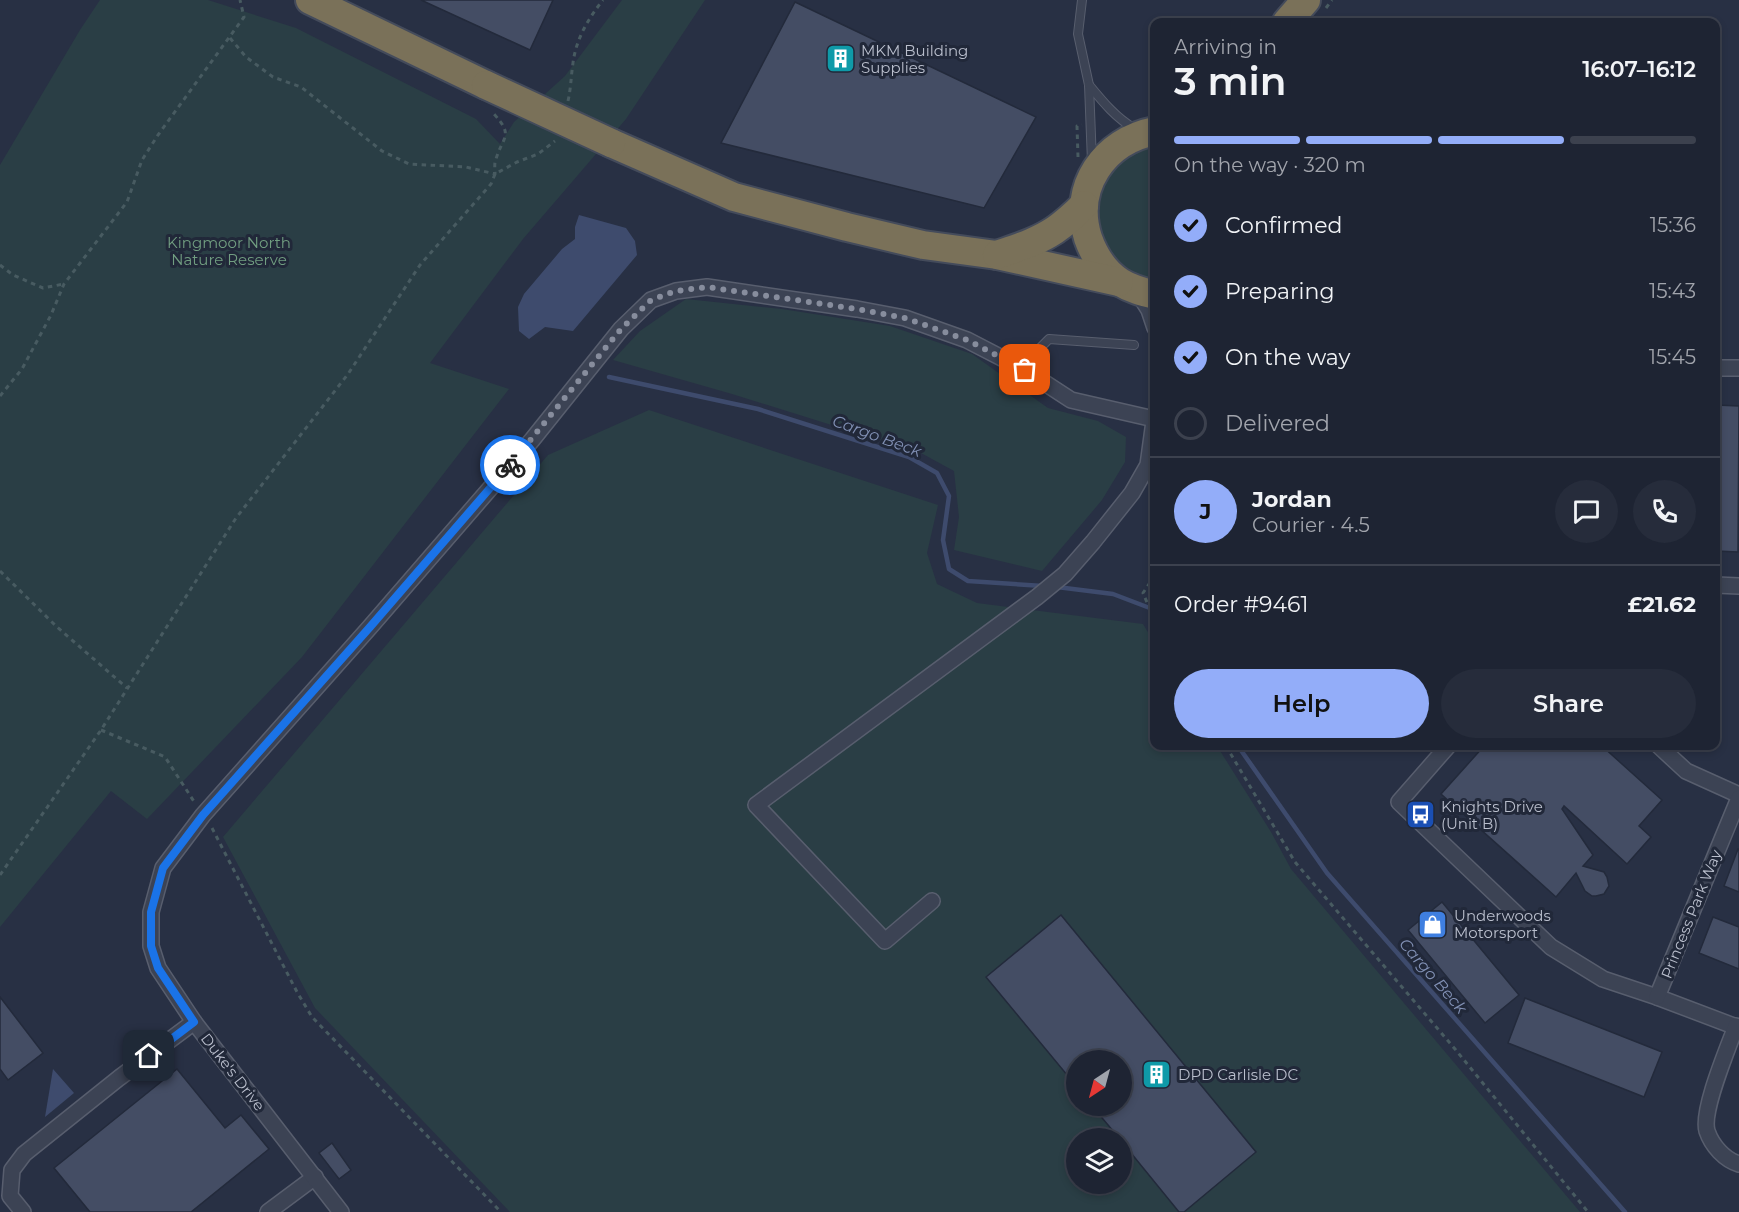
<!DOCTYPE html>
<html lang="en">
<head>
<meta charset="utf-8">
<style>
	:root { --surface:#1e2433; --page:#262c3b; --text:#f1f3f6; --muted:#a1a4ac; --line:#3c414e; --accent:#93adf9 }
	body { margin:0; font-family:Montserrat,sans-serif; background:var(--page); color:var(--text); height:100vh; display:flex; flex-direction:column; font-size:22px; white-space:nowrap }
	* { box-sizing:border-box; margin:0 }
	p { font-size:20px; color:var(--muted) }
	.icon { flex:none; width:33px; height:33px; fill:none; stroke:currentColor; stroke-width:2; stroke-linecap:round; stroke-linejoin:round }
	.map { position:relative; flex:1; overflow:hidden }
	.drawer { position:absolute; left:1150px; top:18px; width:570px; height:732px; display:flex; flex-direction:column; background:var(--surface); border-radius:12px; box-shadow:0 3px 9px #0003,0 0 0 2px var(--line) }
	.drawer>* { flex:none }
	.needle { width:39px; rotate:216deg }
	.controls { position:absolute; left:1066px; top:1050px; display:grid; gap:12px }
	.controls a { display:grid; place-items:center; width:66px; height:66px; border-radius:50%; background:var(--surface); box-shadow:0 3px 9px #0003,0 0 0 2px var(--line); font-size:30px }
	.pin { position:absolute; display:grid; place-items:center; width:51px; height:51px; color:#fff; margin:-26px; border-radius:12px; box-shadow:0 3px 9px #0006 }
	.courier { position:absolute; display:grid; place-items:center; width:60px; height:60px; margin:-30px; border:4px solid #1a73e8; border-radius:50%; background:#fff; color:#222; box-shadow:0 2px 8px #0007 }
	.summary em { font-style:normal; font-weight:600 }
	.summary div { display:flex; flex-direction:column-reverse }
	.summary { display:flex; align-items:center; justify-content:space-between; height:102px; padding:0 24px }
	h1 { font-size:39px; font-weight:600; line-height:45px }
	.bar { display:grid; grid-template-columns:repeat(4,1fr); gap:9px 6px; align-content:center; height:72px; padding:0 24px }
	.bar i { height:8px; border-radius:4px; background:var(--line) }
	.bar .current { background:var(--accent) }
	.bar p { grid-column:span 4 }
	.line { display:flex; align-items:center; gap:15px; padding:0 24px; border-top:2px solid var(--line) }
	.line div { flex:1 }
	.round { display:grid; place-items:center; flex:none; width:63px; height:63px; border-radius:32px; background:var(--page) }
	ol { padding:0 24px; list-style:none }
	li { display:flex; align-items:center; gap:18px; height:66px }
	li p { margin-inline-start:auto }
	li .icon { padding:6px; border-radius:50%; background:var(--accent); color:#111; stroke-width:4 }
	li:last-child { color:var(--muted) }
	li i { width:33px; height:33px; border:3px solid var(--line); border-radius:50% }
	.button { display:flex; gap:12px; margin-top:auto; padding:12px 24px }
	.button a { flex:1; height:69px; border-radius:36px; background:var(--accent); color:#111; font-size:24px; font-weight:600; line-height:69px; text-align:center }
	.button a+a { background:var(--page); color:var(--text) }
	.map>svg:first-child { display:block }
</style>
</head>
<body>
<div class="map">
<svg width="1739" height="1212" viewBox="0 0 1739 1212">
	<rect width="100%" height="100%" fill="#283044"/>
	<g fill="#2a3e45" fill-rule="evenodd">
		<polygon points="100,0 208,0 296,28 476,119 500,144 514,122 565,76 622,0 705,0 626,119 523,239 430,363 509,389 302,657 147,819 111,791 0,927 0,165 80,30"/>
		<polygon points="1155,143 1155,282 1127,272 1108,252 1097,227 1097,200 1115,163"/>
		<polygon points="686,299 782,309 890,326 972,354 1048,408 1098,421 1126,437 1125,462 1102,500 1042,571 954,550 959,517 954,471 921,453 732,394 613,360 640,331"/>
		<path d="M 649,410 L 938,505 L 927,553 L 937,584 L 977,603 L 1143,624 L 1155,644 L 1155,746 L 1217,746 L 1271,832 L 1291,869 L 1580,1212 L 510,1212 L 315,1008 L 223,837 L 548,455 ZM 1077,1060 L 1122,1060 L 1122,1106 L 1077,1106 ZM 1077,1138 L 1122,1138 L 1122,1184 L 1077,1184 Z"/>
	</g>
	<g fill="#3e4b6d">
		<polygon points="579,215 626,228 635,241 637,255 573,331 545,327 529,339 519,331 518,307 524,294 562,249 575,239 575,227"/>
		<polygon points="53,1069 74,1093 45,1117"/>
	</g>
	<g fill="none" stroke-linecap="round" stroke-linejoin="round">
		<g stroke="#3e4b6d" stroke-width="4.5">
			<polyline points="609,377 758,409 909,457 937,473 949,496 943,540 949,569 968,581 1043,586"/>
			<polyline points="1057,587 1113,594 1155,610"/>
			<polyline points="1238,746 1327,873 1625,1212"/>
		</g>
	</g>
	<g fill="#444d64" stroke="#232a3b" stroke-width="1.5">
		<polygon points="421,0 553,0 530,50"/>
		<polygon points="795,2 1036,117 984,208 721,143"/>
		<polygon points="1716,405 1739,406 1738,552 1716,551"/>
		<polygon points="1484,746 1602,746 1662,800 1639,826 1651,837 1627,864 1564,806 1562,809 1593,855 1583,866 1604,872 1607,877 1609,886 1604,894 1596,896 1592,896 1585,891 1576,873 1556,897 1441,794"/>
		<polygon points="1738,849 1739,849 1739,892 1724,886"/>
		<polygon points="1442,902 1519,995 1485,1023 1408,930"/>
		<polygon points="1061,915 1256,1152 1184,1212 1179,1212 1122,1142 1122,1138 1119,1138 1092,1106 1122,1106 1122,1060 1077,1060 1077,1087 986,977"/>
		<polygon points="1713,917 1739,927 1739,969 1699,953"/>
		<polygon points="0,997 43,1053 8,1080 0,1069"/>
		<polygon points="1525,998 1662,1052 1644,1097 1508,1043"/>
		<polygon points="177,1069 225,1128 241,1115 269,1149 191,1212 90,1212 54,1168"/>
		<polygon points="332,1143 351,1170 339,1179 319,1153"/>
	</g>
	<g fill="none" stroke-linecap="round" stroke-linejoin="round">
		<defs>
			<g id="lane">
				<polyline points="1082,0 1078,34 1089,85 1092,162"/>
				<path d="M 1089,85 C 1103,102 1116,118 1135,129"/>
				<polyline points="1025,370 1036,352 1049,339 1134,345"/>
			</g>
			<g id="street">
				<polyline points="1137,291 1149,310 1155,328"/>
				<polyline points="1716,368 1739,368"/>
				<polyline points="1716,585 1739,586"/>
				<polyline points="1448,746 1399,802 1551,947 1603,979 1657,997 1739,1028"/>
				<polyline points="1659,746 1686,771 1739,795"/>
				<polyline points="932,901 885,941 756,805 1037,597 1065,574 1093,542 1132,493 1148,465 1155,414"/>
				<polyline points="1657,997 1739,798"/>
				<path d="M 1736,1026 C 1728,1048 1701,1111 1707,1131 C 1712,1146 1725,1160 1739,1164"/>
				<polyline points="23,1212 10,1196 12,1170 24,1154 119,1078 194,1022"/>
				<polyline points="268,1212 315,1177"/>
				<polyline points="341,1212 194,1022 158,968 151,946 151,912 163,868 203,815 370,627 532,440 621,329 651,300 676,291 707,287 857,309 905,318 967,340 1025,370 1071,400 1154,419"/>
			</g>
			<g id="highway">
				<polyline points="310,0 486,85"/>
				<polyline points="1287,22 1306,0"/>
				<path d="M 1155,131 C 1104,141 1072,187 1088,238 C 1094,255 1105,272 1120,282 C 1131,289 1143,292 1155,295"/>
				<polyline points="611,143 734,197 847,227 923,245 997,255 1119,282"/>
				<path d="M 997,255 C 1017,248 1037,242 1055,230 C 1065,223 1075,214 1084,205"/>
			</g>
		</defs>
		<use href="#lane" stroke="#585e6e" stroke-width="10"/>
		<use href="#street" stroke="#585e6e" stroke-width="18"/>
		<use href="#highway" stroke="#444b5b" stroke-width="32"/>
		<g stroke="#485b61" stroke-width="3" stroke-dasharray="4.5 4.5" stroke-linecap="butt">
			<polyline points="1326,8 1332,0"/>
			<path d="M 230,38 L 246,57 L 273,77 L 301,87 L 382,151 L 409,164 L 466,167 L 495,174 C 495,169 494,163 496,159 C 503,136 514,136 494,114"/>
			<path d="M 568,101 C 571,88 571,76 573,63 C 576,39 588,19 603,0"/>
			<polyline points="1078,157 1077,126 1082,125"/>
			<polyline points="0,265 13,275 43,288 64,284"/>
			<polyline points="0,396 22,369 51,315 64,284 127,202 142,160 158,135 244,17 240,0"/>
			<polyline points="0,571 57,627 127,688"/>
			<polyline points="1155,575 1143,593 1155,621"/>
			<polyline points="101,730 165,757 195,803"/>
			<polyline points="1226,746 1295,862 1455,1049 1588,1212"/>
			<polyline points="212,828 297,992 312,1017 501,1212"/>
			<polyline points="0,875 101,730 236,518 348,374 420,265 491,184 495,174 517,162 538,154 555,141"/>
		</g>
		<use href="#lane" stroke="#3c4354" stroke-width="8"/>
		<use href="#street" stroke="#3c4354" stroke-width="15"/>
		<use href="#highway" stroke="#7a7159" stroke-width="28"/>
		<defs>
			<polyline id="highway-bridge" points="486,85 611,143"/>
		</defs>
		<use href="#highway-bridge" stroke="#444b5b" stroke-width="32" stroke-linecap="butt"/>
		<use href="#highway-bridge" stroke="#7a7159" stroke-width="28"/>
	</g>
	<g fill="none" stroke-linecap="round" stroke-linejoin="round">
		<polyline stroke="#878d9d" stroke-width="6" stroke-dasharray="0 10.8" points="510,465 621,329 651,300 676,291 707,287 857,309 905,318 967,340 1025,370"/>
		<polyline stroke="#1a73e8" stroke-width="8" points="149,1056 194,1022 158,968 151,946 151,912 163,868 203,815 370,627 510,465"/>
	</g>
	<defs>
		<symbol id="building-square" viewBox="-11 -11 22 22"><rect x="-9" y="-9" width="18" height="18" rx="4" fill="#0f9aa8" stroke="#212839"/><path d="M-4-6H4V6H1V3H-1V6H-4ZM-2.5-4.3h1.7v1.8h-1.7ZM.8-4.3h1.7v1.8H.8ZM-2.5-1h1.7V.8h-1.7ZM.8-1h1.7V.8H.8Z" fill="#fff"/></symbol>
		<symbol id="bus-square" viewBox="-11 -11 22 22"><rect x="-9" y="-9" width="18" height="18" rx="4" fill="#1a4fb4" stroke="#212839"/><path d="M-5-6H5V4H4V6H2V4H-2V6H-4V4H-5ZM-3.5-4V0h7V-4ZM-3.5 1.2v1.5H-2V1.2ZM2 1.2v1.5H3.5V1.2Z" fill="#fff"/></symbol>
		<symbol id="shop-square" viewBox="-11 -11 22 22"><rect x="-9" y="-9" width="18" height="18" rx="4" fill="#3f7fe0" stroke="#212839"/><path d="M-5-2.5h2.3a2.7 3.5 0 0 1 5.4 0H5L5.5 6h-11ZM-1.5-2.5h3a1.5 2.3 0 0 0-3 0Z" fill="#fff"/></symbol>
	</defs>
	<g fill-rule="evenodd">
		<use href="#building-square" x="824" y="42" width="33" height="33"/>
		<use href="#bus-square" x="1404" y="798" width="33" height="33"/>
		<use href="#shop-square" x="1416" y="908" width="33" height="33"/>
		<use href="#building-square" x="1140" y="1058" width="33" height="33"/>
	</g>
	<g text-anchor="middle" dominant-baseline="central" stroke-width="6" stroke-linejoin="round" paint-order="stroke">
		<g font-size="15" fill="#babfcd" stroke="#212839" text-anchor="start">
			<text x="861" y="50">MKM Building<tspan x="861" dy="17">Supplies</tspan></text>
			<text x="1441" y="806">Knights Drive<tspan x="1441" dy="17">(Unit B)</tspan></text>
			<text x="1454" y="915">Underwoods<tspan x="1454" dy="17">Motorsport</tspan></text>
			<text x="1178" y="1074">DPD Carlisle DC</text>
		</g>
		<g font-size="15" fill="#719e81" stroke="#212839">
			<text x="229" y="242">Kingmoor North<tspan x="229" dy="17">Nature Reserve</tspan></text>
		</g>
		<g font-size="15" fill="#babfcd" stroke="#212839">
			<text transform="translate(1691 914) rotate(-68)">Princess Park Way</text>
			<text transform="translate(233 1072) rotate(52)">Duke's Drive</text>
		</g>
		<g font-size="16" font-style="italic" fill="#8190b4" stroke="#212839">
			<text transform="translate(877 436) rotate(20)">Cargo Beck</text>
			<text transform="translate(1433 976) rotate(49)">Cargo Beck</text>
		</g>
	</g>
</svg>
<div class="controls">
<a><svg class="needle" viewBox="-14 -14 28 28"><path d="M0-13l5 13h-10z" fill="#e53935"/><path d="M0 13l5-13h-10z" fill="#a1a4ac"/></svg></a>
<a><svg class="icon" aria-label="layers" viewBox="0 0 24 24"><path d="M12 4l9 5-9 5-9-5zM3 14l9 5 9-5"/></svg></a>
</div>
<div class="pin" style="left:1025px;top:370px;background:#ea580c"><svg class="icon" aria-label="bag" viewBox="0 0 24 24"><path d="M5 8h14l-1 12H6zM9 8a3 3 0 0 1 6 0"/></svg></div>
<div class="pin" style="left:149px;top:1056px;background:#1f2937"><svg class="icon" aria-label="home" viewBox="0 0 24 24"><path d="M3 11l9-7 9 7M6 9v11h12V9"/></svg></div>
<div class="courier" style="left:510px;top:465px"><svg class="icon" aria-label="bike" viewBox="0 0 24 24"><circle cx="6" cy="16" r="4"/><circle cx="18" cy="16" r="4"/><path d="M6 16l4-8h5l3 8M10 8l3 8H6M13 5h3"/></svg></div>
<section class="drawer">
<div class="summary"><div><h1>3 min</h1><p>Arriving in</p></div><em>16:07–16:12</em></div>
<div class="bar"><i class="current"></i><i class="current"></i><i class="current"></i><i></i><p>On the way · 320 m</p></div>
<ol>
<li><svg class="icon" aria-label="check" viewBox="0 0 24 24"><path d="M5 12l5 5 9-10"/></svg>Confirmed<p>15:36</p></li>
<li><svg class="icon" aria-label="check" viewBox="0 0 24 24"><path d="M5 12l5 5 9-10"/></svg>Preparing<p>15:43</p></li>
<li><svg class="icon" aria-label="check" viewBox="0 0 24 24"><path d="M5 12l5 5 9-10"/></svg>On the way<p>15:45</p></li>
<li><i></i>Delivered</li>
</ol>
<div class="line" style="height:108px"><b class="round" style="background:var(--accent);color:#111">J</b><div><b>Jordan</b><p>Courier · 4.5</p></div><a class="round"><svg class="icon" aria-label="chat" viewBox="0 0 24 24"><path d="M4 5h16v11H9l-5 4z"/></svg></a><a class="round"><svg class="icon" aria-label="phone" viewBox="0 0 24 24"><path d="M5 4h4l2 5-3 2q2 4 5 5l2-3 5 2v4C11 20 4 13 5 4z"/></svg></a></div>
<div class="line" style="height:78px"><div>Order #9461</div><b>£21.62</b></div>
<div class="button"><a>Help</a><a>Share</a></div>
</section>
</div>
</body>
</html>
